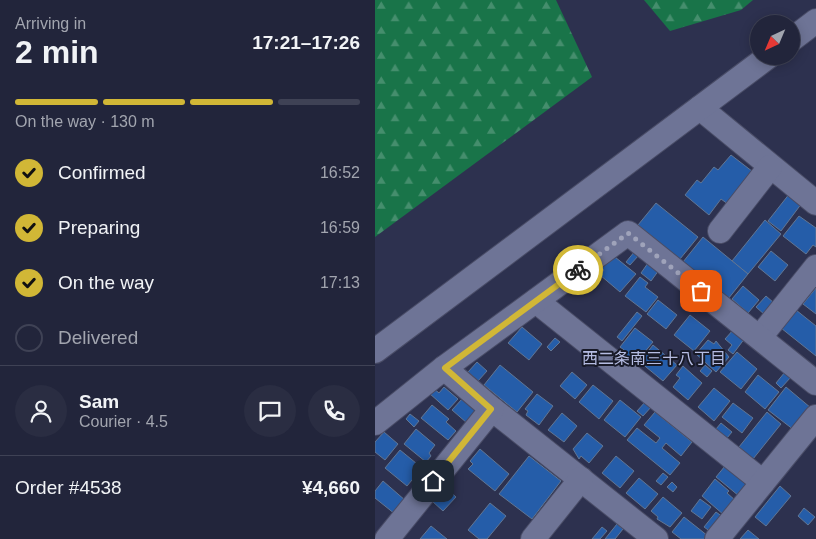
<!DOCTYPE html>
<html lang="en">
<head>
<meta charset="utf-8">
<style>
	:root { --surface:#22253b; --page:#2a2d42; --text:#f1f3f6; --muted:#a2a5af; --line:#3f4255; --accent:#d1b736 }
	body { margin:0; font-family:Helvetica,"Noto Sans JP",sans-serif; background:var(--page); color:var(--text); height:100vh; display:flex; flex-direction:column; font-size:19px; white-space:nowrap }
	* { box-sizing:border-box; margin:0 }
	p { font-size:16px; color:var(--muted) }
	.icon { flex:none; width:28px; height:28px; fill:none; stroke:currentColor; stroke-width:2; stroke-linecap:round; stroke-linejoin:round }
	.map { position:relative; flex:1; overflow:hidden }
	.panel { display:flex; flex-direction:column; background:var(--surface); width:375px }
	.panel>* { flex:none }
	.needle { width:32px; rotate:224deg }
	.tools { position:absolute; left:375px; top:15px; display:grid; gap:10px }
	.tools a { display:grid; place-items:center; width:50px; height:50px; border-radius:50%; background:var(--surface); box-shadow:0 2px 12px #0003,0 0 0 1px var(--line); font-size:25px }
	.pin { position:absolute; display:grid; place-items:center; width:42px; height:42px; color:#fff; margin:-21px; border-radius:10px; box-shadow:0 2px 8px #0006 }
	.courier { position:absolute; display:grid; place-items:center; width:50px; height:50px; margin:-25px; border:4px solid #d1b736; border-radius:50%; background:#fff; color:#222; box-shadow:0 1px 6px #0007 }
	.head em { font-style:normal; font-weight:700 }
	.head div { display:flex; flex-direction:column-reverse }
	.head { display:flex; align-items:center; justify-content:space-between; height:85px; padding:0 15px }
	h1 { font-size:32px; font-weight:700; line-height:38px }
	.bar { display:grid; grid-template-columns:repeat(4,1fr); gap:8px 5px; align-content:center; height:60px; padding:0 15px }
	.bar i { height:6px; border-radius:4px; background:var(--line) }
	.bar .current { background:var(--accent) }
	.bar p { grid-column:span 4 }
	.line { display:flex; align-items:center; gap:12px; padding:0 15px; border-top:1px solid var(--line) }
	.line div { flex:1 }
	.round { display:grid; place-items:center; flex:none; width:52px; height:52px; border-radius:26px; background:var(--page) }
	ol { padding:0 15px; list-style:none }
	li { display:flex; align-items:center; gap:15px; height:55px }
	li p { margin-inline-start:auto }
	li .icon { padding:5px; border-radius:50%; background:var(--accent); color:#111; stroke-width:4 }
	li:last-child { color:var(--muted) }
	li i { width:28px; height:28px; border:2px solid var(--line); border-radius:50% }
	main { display:flex; flex:1; min-height:0 }
	.map>svg:first-child { display:block }
</style>
</head>
<body>
<main>
<section class="panel">
<div class="head"><div><h1>2 min</h1><p>Arriving in</p></div><em>17:21–17:26</em></div>
<div class="bar"><i class="current"></i><i class="current"></i><i class="current"></i><i></i><p>On the way · 130 m</p></div>
<ol>
<li><svg class="icon" aria-label="check" viewBox="0 0 24 24"><path d="M5 12l5 5 9-10"/></svg>Confirmed<p>16:52</p></li>
<li><svg class="icon" aria-label="check" viewBox="0 0 24 24"><path d="M5 12l5 5 9-10"/></svg>Preparing<p>16:59</p></li>
<li><svg class="icon" aria-label="check" viewBox="0 0 24 24"><path d="M5 12l5 5 9-10"/></svg>On the way<p>17:13</p></li>
<li><i></i>Delivered</li>
</ol>
<div class="line" style="height:90px"><a class="round"><svg class="icon" aria-label="person" viewBox="0 0 24 24"><circle cx="12" cy="8" r="4"/><path d="M4 21q1-7 8-7t8 7"/></svg></a><div><b>Sam</b><p>Courier · 4.5</p></div><a class="round"><svg class="icon" aria-label="chat" viewBox="0 0 24 24"><path d="M4 5h16v11H9l-5 4z"/></svg></a><a class="round"><svg class="icon" aria-label="phone" viewBox="0 0 24 24"><path d="M5 4h4l2 5-3 2q2 4 5 5l2-3 5 2v4C11 20 4 13 5 4z"/></svg></a></div>
<div class="line" style="height:65px"><div>Order #4538</div><b>¥4,660</b></div>
</section>
<div class="map">
<svg width="441" height="539" viewBox="0 0 441 539">
	<defs>
		<pattern id="forest-firs" width="22" height="20" patternUnits="userSpaceOnUse" patternTransform="scale(1.25)"><rect width="22" height="20" fill="#197449"/><path d="M5 1l3.5 6h-7zM16 11l3.5 6h-7z" fill="#458e6d"/></pattern>
	</defs>
	<rect width="100%" height="100%" fill="#2d314f"/>
	<g fill="url(#forest-firs)">
		<polygon points="0,0 181,0 217,77 0,237"/>
		<polygon points="269,0 378,0 366,10 295,31"/>
	</g>
	<g fill="#255da9" stroke="#617694">
		<polygon points="356,155 382,175 357,207 346,199 334,215 310,195 322,180 326,183 339,167 343,170"/>
		<polygon points="415,193 427,203 406,231 393,221"/>
		<polygon points="281,203 323,237 305,259 263,225"/>
		<polygon points="424,216 441,228 441,247 438,245 431,254 408,236"/>
		<polygon points="390,220 406,234 373,274 357,261"/>
		<polygon points="328,237 373,274 353,299 308,262"/>
		<polygon points="260,251 264,255 255,265 251,262"/>
		<polygon points="396,251 413,265 400,281 383,267"/>
		<polygon points="240,257 261,274 245,292 225,275 229,270 226,268 233,260 235,262"/>
		<polygon points="273,263 284,270 276,281 266,273"/>
		<polygon points="265,277 273,283 270,287 283,297 271,312 250,296"/>
		<polygon points="368,286 384,300 373,313 357,299"/>
		<polygon points="441,288 441,314 428,304"/>
		<polygon points="391,296 399,303 390,315 381,307"/>
		<polygon points="283,300 302,315 291,329 272,314"/>
		<polygon points="421,310 441,326 441,356 406,328"/>
		<polygon points="262,312 267,316 247,341 242,337"/>
		<polygon points="315,315 335,331 319,351 299,335"/>
		<polygon points="147,327 167,344 154,360 133,343"/>
		<polygon points="260,328 278,342 263,360 257,355 254,359 248,354 250,351 245,347"/>
		<polygon points="359,329 370,338 358,354 353,350 357,345 350,339"/>
		<polygon points="180,338 185,342 176,351 172,347"/>
		<polygon points="333,340 339,344 341,341 354,357 341,372 321,354"/>
		<polygon points="278,345 302,365 288,381 265,362"/>
		<polygon points="362,352 382,369 366,389 345,372"/>
		<polygon points="102,362 112,371 103,381 93,372"/>
		<polygon points="125,365 158,392 142,412 109,385"/>
		<polygon points="330,365 337,371 332,377 325,371"/>
		<polygon points="308,366 327,383 313,400 298,387 305,378 301,375"/>
		<polygon points="197,372 212,385 200,399 185,386"/>
		<polygon points="410,372 416,377 406,388 401,383"/>
		<polygon points="383,375 404,392 390,409 370,392"/>
		<polygon points="218,385 238,401 224,419 204,402"/>
		<polygon points="69,387 83,399 73,410 54,393 58,388 64,393"/>
		<polygon points="411,387 436,408 419,430 393,410"/>
		<polygon points="339,388 355,401 339,421 323,407"/>
		<polygon points="162,394 178,406 164,425 151,415 153,411 150,409"/>
		<polygon points="87,399 102,412 92,423 77,410"/>
		<polygon points="245,400 266,417 250,437 229,420"/>
		<polygon points="271,401 277,406 268,416 262,411"/>
		<polygon points="358,403 378,418 367,433 347,417"/>
		<polygon points="57,405 74,419 71,422 81,431 73,440 46,418"/>
		<polygon points="280,412 317,442 306,456 291,443 287,448 305,463 295,475 252,440 262,428 281,443 285,438 269,425"/>
		<polygon points="392,412 406,424 378,459 364,447"/>
		<polygon points="187,413 202,426 189,442 173,430"/>
		<polygon points="35,414 44,421 39,427 31,419"/>
		<polygon points="346,423 357,432 352,438 341,429"/>
		<polygon points="41,429 60,445 54,453 56,456 51,462 29,444"/>
		<polygon points="9,432 23,444 10,460 0,452 0,442"/>
		<polygon points="212,433 228,446 214,463 206,456 204,459 198,449"/>
		<polygon points="105,449 134,474 120,491 93,469 98,464 95,461"/>
		<polygon points="25,450 47,468 32,486 10,468"/>
		<polygon points="154,456 186,481 157,519 124,494"/>
		<polygon points="241,456 259,471 245,488 227,473"/>
		<polygon points="350,466 373,485 364,496 341,477"/>
		<polygon points="288,473 293,477 286,485 281,481"/>
		<polygon points="264,478 283,494 270,509 251,493"/>
		<polygon points="340,479 354,491 352,493 361,501 349,515 327,496"/>
		<polygon points="8,481 31,501 20,514 0,498 0,491"/>
		<polygon points="297,482 302,487 298,492 292,487"/>
		<polygon points="405,486 416,496 391,526 380,517"/>
		<polygon points="70,487 81,497 68,511 57,501"/>
		<polygon points="288,497 307,513 295,527 282,519 283,517 276,511"/>
		<polygon points="325,499 336,507 327,519 316,511"/>
		<polygon points="115,503 131,516 112,539 104,539 93,530"/>
		<polygon points="429,508 440,517 433,525 423,516"/>
		<polygon points="341,512 352,520 340,535 329,527"/>
		<polygon points="309,517 333,536 331,539 306,539 297,532"/>
		<polygon points="242,524 248,529 240,539 230,539"/>
		<polygon points="56,526 72,539 45,539"/>
		<polygon points="227,527 232,531 225,539 217,539"/>
		<polygon points="373,530 384,539 365,539"/>
	</g>
	<g fill="none" stroke-linecap="round" stroke-linejoin="round">
		<defs>
			<g id="minor">
				<polyline points="416,40 441,21"/>
				<polyline points="325,108 441,203"/>
				<polyline points="345,231 395,167"/>
				<polyline points="161,301 388,482"/>
				<polyline points="385,337 441,267"/>
				<polyline points="0,351 394,56"/>
				<polyline points="69,368 117,409 281,539"/>
				<polyline points="0,423 69,368 253,233 441,383"/>
				<polyline points="12,539 117,409"/>
				<polyline points="158,539 206,479"/>
				<polyline points="342,539 441,417"/>
			</g>
		</defs>
		<use href="#minor" stroke="#494c66" stroke-width="26"/>
		<use href="#minor" stroke="#6e7496" stroke-width="24"/>
	</g>
	<g fill="none" stroke-linecap="round" stroke-linejoin="round">
		<polyline stroke="#9fa3ba" stroke-width="5" stroke-dasharray="0 9" points="203,270 253,233 326,291"/>
		<polyline stroke="#d1b736" stroke-width="6" points="58,481 116,409 70,368 203,270"/>
	</g>
	<g text-anchor="middle" dominant-baseline="central" stroke-width="4" stroke-linejoin="round" paint-order="stroke">
		<g font-size="16" fill="#b5bce2" stroke="#181a28">
			<text x="279" y="358">西二条南三十八丁目</text>
		</g>
	</g>
</svg>
<div class="tools">
<a><svg class="needle" viewBox="-14 -14 28 28"><path d="M0-13l5 13h-10z" fill="#e53935"/><path d="M0 13l5-13h-10z" fill="#a2a5af"/></svg></a>
</div>
<div class="pin" style="left:326px;top:291px;background:#ea580c"><svg class="icon" aria-label="bag" viewBox="0 0 24 24"><path d="M5 8h14l-1 12H6zM9 8a3 3 0 0 1 6 0"/></svg></div>
<div class="pin" style="left:58px;top:481px;background:#1f2937"><svg class="icon" aria-label="home" viewBox="0 0 24 24"><path d="M3 11l9-7 9 7M6 9v11h12V9"/></svg></div>
<div class="courier" style="left:203px;top:270px"><svg class="icon" aria-label="bike" viewBox="0 0 24 24"><circle cx="6" cy="16" r="4"/><circle cx="18" cy="16" r="4"/><path d="M6 16l4-8h5l3 8M10 8l3 8H6M13 5h3"/></svg></div>
</div>
</main>
</body>
</html>
